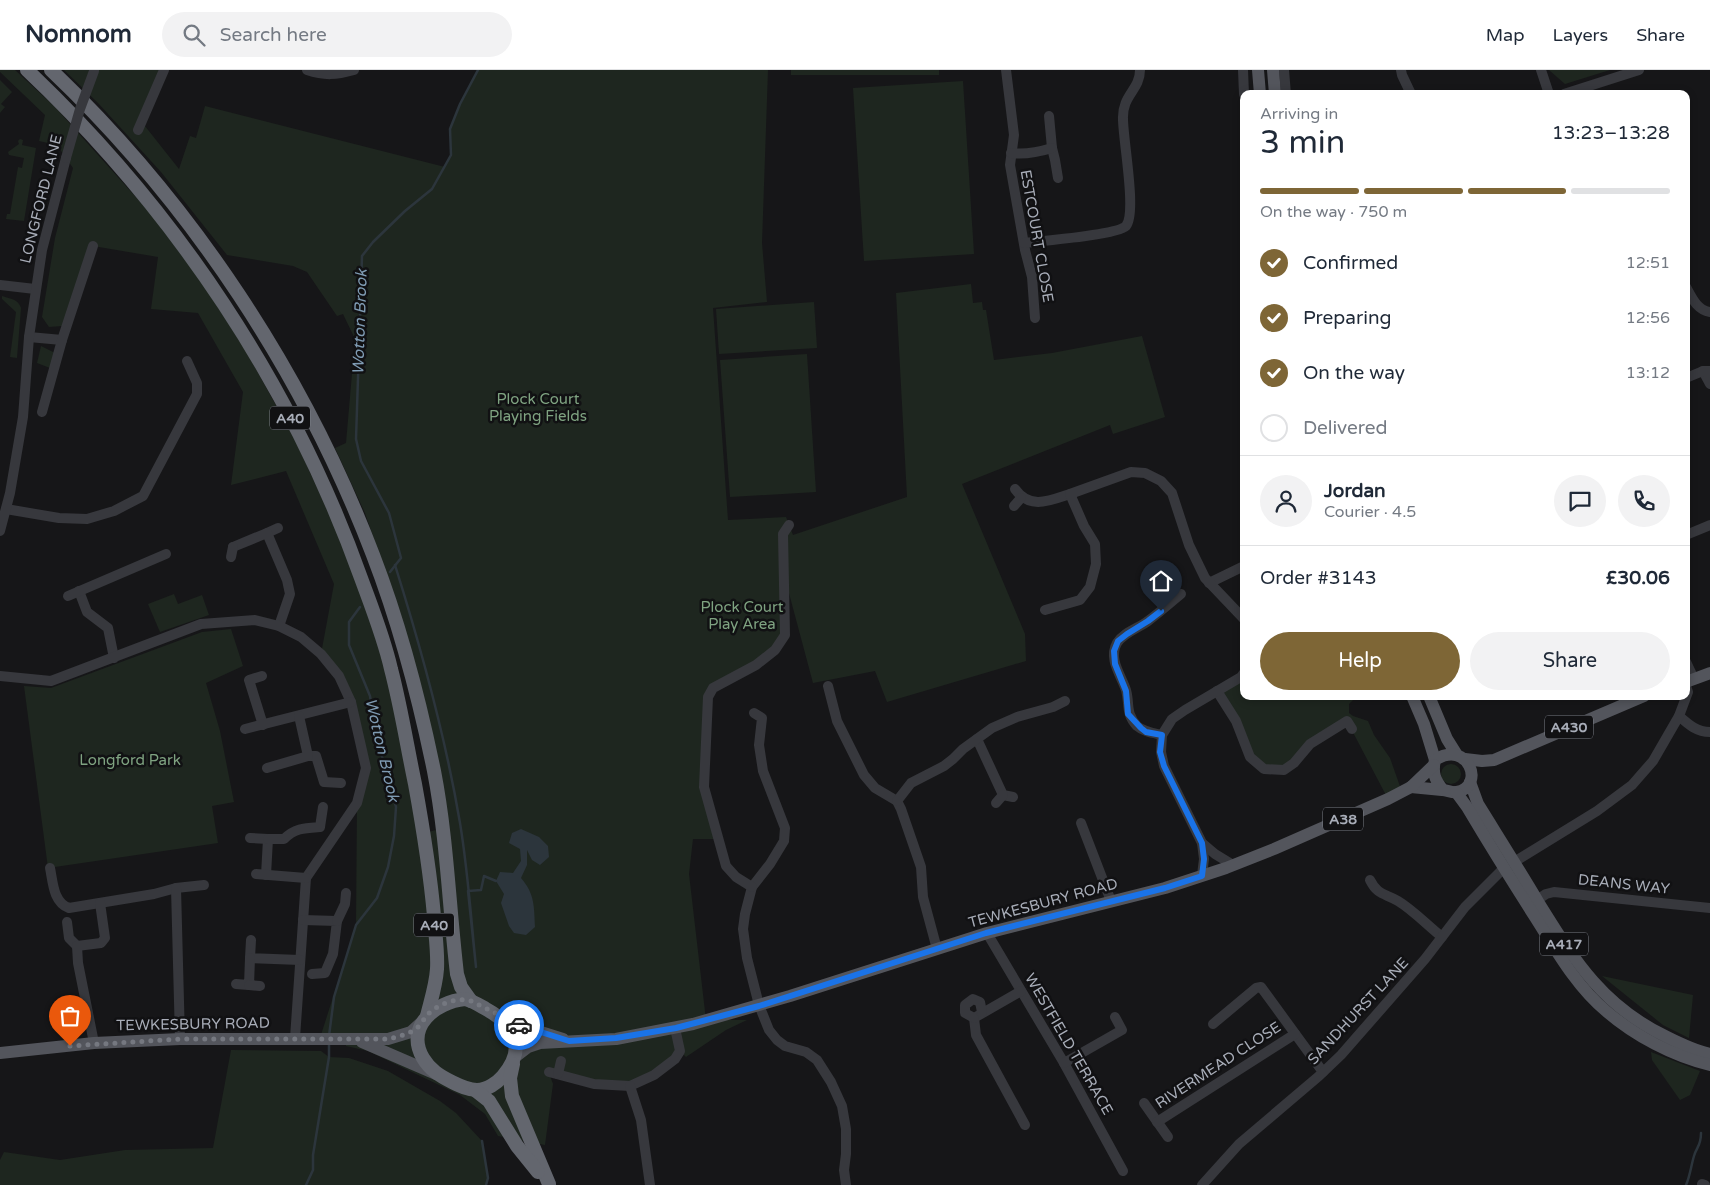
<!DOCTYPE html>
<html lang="en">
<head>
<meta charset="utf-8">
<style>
	:root { --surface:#fff; --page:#f2f2f3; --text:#1f2937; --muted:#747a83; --line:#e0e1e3; --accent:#7e6636 }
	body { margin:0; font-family:"Varela Round",sans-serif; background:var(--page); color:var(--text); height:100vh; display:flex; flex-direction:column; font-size:19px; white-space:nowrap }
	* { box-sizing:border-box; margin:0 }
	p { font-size:16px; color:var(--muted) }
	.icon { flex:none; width:28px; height:28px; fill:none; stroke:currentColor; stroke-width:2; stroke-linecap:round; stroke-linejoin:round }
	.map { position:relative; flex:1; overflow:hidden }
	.drawer { position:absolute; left:1240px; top:20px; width:450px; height:610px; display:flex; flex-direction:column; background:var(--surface); border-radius:10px; box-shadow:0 2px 8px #0003 }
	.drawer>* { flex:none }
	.pin { position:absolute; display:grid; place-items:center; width:42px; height:42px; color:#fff; margin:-51px -21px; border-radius:50% 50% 50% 0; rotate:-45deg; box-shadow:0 0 5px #0007 }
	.pin .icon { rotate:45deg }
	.courier { position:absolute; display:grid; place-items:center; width:50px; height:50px; margin:-25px; border:4px solid #1a73e8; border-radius:50%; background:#fff; color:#222; box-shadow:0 1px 6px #0007 }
	.head em { font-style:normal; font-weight:600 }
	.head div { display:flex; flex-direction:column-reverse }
	.head { display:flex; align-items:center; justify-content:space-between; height:85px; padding:0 20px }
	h1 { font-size:32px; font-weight:600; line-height:38px }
	.bar { display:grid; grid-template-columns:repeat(4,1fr); gap:8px 5px; align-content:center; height:60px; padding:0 20px }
	.bar i { height:6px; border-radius:4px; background:var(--line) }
	.bar .active { background:var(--accent) }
	.bar p { grid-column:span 4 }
	.line { display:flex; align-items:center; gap:12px; padding:0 20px; border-top:1px solid var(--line) }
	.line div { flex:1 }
	.round { display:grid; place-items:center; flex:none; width:52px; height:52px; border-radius:26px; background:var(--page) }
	ol { padding:0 20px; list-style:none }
	li { display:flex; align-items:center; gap:15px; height:55px }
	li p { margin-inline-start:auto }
	li .icon { padding:5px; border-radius:50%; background:var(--accent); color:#fff; stroke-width:4 }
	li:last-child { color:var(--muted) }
	li i { width:28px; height:28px; border:2px solid var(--line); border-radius:50% }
	.action { display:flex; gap:10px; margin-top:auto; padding:10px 20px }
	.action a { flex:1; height:58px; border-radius:30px; background:var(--accent); color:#fff; font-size:20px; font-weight:600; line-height:58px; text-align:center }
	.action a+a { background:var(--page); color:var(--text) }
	header { display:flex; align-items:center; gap:30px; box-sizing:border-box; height:70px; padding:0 25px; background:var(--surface); border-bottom:1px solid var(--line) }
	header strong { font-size:24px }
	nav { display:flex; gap:28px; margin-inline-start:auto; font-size:18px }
	.search { width:350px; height:45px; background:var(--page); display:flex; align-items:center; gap:12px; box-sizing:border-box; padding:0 18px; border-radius:28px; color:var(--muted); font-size:19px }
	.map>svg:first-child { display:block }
</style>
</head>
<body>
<header>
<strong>Nomnom</strong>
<div class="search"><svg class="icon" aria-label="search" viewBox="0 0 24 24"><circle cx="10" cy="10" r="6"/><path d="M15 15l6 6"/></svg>Search here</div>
<nav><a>Map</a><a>Layers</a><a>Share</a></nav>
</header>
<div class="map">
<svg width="1710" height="1115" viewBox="0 0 1710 1115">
	<rect width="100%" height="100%" fill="#161618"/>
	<g fill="#1e261f">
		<polygon points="0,0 15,0 54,36 152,145 201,211 246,281 294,368 368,527 425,763 443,758 405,560 365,443 335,378 346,373 355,269 343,244 337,246 307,202 293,196 227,185 161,102 98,33 64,0 168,0 141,51 179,99 190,66 196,68 205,36 445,97 451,85 450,59 460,34 478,0 768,0 762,173 767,232 713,238 728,450 786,447 793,465 907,427 896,223 971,214 973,233 982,232 983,240 986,240 994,290 1052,283 1142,266 1165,347 1113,364 1110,355 962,414 1025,564 1026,591 887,632 875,601 813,613 786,512 785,565 775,580 713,618 704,717 717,769 693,769 689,804 706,950 747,950 726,960 686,987 680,981 630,1016 549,1003 553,1014 545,1075 498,1066 485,1044 460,1025 368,981 346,976 346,969 320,968 356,855 357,733 366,698 351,632 321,584 334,514 286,401 231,415 243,322 198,243 151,239 158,187 93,176 62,256 49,257 42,247 55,168 73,98 57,75 39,71 45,45 0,2"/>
		<rect x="791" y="0" width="148" height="5"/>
		<polygon points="1549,0 1610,0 1565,14"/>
		<polygon points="0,10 12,22 1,34 5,37 0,43"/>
		<polygon points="963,11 974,184 864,191 853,18"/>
		<polygon points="20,69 23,70 22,75 36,78 24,151 6,149 7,144 10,144 18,97 22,98 24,88 9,85 8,82 19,74 18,71"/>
		<path d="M 2,226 C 11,229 18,229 21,238 L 17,288 L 10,287 L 16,242 L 2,229 Z"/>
		<polygon points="814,232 817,278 719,284 716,239"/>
		<polygon points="41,276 55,283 50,298 37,293"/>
		<polygon points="807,284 816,422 730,427 720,290"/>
		<polygon points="174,524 178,534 202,525 209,545 160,562 148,534"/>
		<polygon points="231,559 243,596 206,613 220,661 234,732 212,736 218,773 48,798 24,616 51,618 202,562"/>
		<polygon points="1244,603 1244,626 1354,626 1354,629 1349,634 1349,643 1353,646 1368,651 1374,665 1390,688 1402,722 1388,729 1347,651 1284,700 1259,696 1217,621"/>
		<circle cx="1451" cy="704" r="10"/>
		<polygon points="1602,906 1693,925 1689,968 1663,955"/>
		<polygon points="231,980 321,981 329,987 349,988 388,1001 440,1031 456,1043 482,1071 488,1108 486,1115 0,1115 0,1090 4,1082 60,1090 125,1080 213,1078"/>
		<polygon points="1651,982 1700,1001 1690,1025 1680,1030 1652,990"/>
	</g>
	<path fill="#2c353c" d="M 521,759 L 539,767 L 548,776 L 549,787 L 540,795 L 532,790 L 527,780 L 527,795 L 521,808 C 535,824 534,837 535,857 L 526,865 L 514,863 L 509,856 L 501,833 L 504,824 L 496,811 L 500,802 L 513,803 L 521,791 L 520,779 L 509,773 L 512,763 Z"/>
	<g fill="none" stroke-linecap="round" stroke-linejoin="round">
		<g stroke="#2c353c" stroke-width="2.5">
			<path d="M 395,495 C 422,581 445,664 460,753 C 468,801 471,849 476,897 L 468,821 L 481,820 L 484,806 L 496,811"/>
			<polyline points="390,502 401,488 389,443 361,391 356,369 362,186 373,172 405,141 432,119 451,85 450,59 460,34 478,0"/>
			<polyline points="329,966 334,927 356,855 377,828 388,797 394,766 396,737 376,665 370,626 349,575 349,552 360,537"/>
			<polyline points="482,1071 488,1108 486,1115"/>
			<polyline points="306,1115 313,1100 313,1085 329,987 329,974"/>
			<path d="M 1686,1115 C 1690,1106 1691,1096 1694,1086 C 1697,1076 1701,1076 1701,1063"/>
		</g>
		<g stroke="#37383d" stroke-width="10">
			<path d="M 307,0 C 325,6 336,5 354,0"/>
			<polyline points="1006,0 1014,65 1010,95 1025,180 1032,207 1035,248"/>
			<polyline points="1243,0 1244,24"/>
			<polyline points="1284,0 1286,24"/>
			<polyline points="1401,0 1402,5 1411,24"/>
			<polyline points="1541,0 1549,24"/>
			<polyline points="1564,24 1639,0"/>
			<polyline points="1049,46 1052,78 1055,90 1058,108"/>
			<polyline points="138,60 164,0"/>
			<path d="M 1011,83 C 1025,85 1039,82 1052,78"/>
			<path d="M 1024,173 C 1041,171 1117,165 1126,156 C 1137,143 1123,70 1123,49 C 1122,25 1140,20 1140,0"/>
			<polyline points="0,215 35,219"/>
			<path d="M 1686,217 C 1692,228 1697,240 1710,242"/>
			<polyline points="29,267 62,270"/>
			<polyline points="1703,301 1710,314"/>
			<polyline points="1686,308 1703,301 1710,301"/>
			<polyline points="42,342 62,270 93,176"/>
			<path d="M 1015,419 C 1030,440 1049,431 1070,424"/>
			<polyline points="1014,436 1021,428"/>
			<polyline points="6,439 59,448 87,449 114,441 143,426 197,324 197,313 187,291"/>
			<polyline points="0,461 10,423 23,347 29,267 42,180 66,88"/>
			<polyline points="267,463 278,458"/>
			<polyline points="1686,465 1710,455"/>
			<polyline points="233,477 267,463 287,510 290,524 279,556"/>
			<polyline points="231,487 233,477"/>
			<polyline points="1209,513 1244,496"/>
			<polyline points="79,521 87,542 108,558 114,588"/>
			<polyline points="68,526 166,484"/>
			<polyline points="1045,540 1080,530 1090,517 1096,494 1095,474 1084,456 1070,424 1131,402 1145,403 1161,411 1172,423 1189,475 1205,508 1244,549"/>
			<polyline points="1686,592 1694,609"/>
			<polyline points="0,606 51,611 201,554 255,550 279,556 301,567 321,584 339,606 351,632 366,698 357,733 306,808 295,968"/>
			<polyline points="262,606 249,610 263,655"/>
			<polyline points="828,616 837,651 864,705 875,718 897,731 901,739 921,797 923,827 937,879"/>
			<polyline points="1217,621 1236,651 1250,687 1264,699 1284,700 1294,693 1310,674 1347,651 1352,659"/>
			<polyline points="754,643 762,648 759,675 763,701 785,758 784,771 770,794 752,817 745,844 743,859 747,888 759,935 769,960 777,970 785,976 806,982 817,990 831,1012 842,1036 846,1059 846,1084 844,1100 846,1115"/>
			<path d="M 1679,646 C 1689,655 1697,662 1710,662"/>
			<polyline points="245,659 351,632"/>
			<path d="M 1162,665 C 1153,663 1144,662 1137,656 C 1125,643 1130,634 1126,620 C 1121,605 1108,589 1117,573 C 1124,562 1139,558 1148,551 C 1160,542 1170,533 1181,524"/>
			<polyline points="977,669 1003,725 1013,727"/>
			<polyline points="308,686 316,686 324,712 341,713"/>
			<polyline points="267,698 308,686 299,646"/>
			<polyline points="897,731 911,713 944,696 953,689 963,679 992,658 1017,647 1053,637 1065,631"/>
			<polyline points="996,733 1003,725"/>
			<polyline points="1081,753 1111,831"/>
			<polyline points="250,768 268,769 266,805"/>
			<path d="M 268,769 L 284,769 C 295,758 305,758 320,757 L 323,737"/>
			<polyline points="1202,773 1204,789 1202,805"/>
			<polyline points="1514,792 1597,741 1632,715 1653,691 1679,646 1688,622 1686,616"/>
			<polyline points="1233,795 1215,784 1202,773 1164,696 1161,682 1162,665 1172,649 1185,640 1241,607 1244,603"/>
			<path d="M 50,798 C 53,812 53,832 69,838 L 154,824 L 176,818 L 204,815"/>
			<polyline points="256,804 306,808"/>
			<path d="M 1370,810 C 1378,826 1385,823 1398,831 C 1413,840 1427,855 1442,867"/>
			<polyline points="752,817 736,807 726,796 704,717 708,627 713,618 756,595 775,580 785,565 783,464 789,455"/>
			<polyline points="176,818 180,969"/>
			<polyline points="1537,830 1546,824 1554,822 1710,838"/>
			<polyline points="303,850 337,851 333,884 325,903 312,904"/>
			<polyline points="337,851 345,834 346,823"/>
			<polyline points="67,852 69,868 77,876"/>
			<polyline points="987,863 1064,993 1123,1101"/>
			<polyline points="251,870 250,888 300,890"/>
			<polyline points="236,914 249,915 250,888"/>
			<polyline points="249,915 260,916"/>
			<polyline points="1021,921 974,948 976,965 1025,1055"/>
			<polyline points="974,948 965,943 965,935 973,929 980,932 982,942"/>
			<polyline points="1213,954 1256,918 1261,917 1323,1002"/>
			<polyline points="94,973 78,893 77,876 101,873 105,868 100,833"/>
			<polyline points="1064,993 1122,960 1115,947"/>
			<polyline points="549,1002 594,1014 630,1016 654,1005 675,989 680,981 675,958"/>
			<polyline points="558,1004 561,991"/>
			<polyline points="630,1016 641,1050 650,1115"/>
			<polyline points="1144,1033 1168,1067"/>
			<polyline points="1157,1052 1295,964"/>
			<polyline points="1702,1114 1705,1115"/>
			<polyline points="1202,1115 1239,1074 1319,1006 1341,985 1425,889 1465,837 1504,798"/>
		</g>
		<g stroke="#53555c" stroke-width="12">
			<polyline points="1258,0 1260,24"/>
			<polyline points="1273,0 1275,24"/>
			<polyline points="1686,612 1710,603"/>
			<polyline points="1412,626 1424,654 1435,690"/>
			<polyline points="1429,626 1447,669 1457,685"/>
			<polyline points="1465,689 1482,691 1494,690 1644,626"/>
			<path d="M 1470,712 L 1478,734 C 1499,768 1520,801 1540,835 C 1576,893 1604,937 1667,967 C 1681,974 1695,981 1710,984"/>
			<path d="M 1411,717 C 1421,718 1431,719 1442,720 C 1447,720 1452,723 1457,722 C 1486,716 1468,669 1435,690 C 1432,703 1435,710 1443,720"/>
			<path d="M 1456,722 L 1467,737 C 1489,774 1512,811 1535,847 C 1556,880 1576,916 1606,941 C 1635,966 1673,986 1710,995"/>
			<polyline points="499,946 525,957 563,969"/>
			<polyline points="362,972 436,1004"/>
			<polyline points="0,983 94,973 180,969 388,969 411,962 424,950"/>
			<polyline points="515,987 528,977 540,973 616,969 693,954 790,926 987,863 1165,818 1226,798 1274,779 1388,729 1411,717 1434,695"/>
		</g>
		<g stroke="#63666e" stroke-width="14">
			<path d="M 27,0 C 176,141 292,315 361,508 C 372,538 384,568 391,599 C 401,637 407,676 415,714 C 423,758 430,801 434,846 C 435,863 438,881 437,899 C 436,915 431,930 427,946"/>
			<path d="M 51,0 C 192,134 304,304 373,485 C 400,555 419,628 434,701 C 447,768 449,836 457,904 L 461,917 L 471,931"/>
			<path d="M 465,929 C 473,931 479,935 486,939 C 515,955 527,978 503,1006 C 497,1013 487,1020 477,1020 C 468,1020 460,1016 452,1012 C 440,1006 430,1000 423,988 C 405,957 435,932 465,929 Z"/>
			<polyline points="513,994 510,1008 512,1026 549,1114"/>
			<polyline points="475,1020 489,1031 517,1076 538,1102"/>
		</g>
		<polyline stroke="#37383d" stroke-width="10" points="66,88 80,39 94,1"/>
	</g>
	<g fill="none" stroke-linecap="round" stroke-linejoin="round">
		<path stroke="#757880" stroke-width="5" stroke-dasharray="0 9" d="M 70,976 L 180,969 L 388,969 C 398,967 409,964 417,958 C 421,954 424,949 427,945 C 438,934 456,927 471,931 L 519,955"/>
		<polyline stroke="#1a73e8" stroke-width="6" points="519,955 569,971 616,968 676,958 759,936 986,863 1165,818 1202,806 1204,789 1202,773 1164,696 1160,682 1162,665 1146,662 1141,658 1128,644 1126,621 1115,594 1114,581 1118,571 1127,564 1148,551 1161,541"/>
	</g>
	<g text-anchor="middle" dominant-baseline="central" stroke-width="5" stroke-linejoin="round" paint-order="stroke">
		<g fill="#111113" stroke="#7b7e86" stroke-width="1">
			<rect x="270" y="336.5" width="40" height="23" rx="4"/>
			<rect x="1545" y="645.5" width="48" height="23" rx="4"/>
			<rect x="1323" y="737.5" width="40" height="23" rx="4"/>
			<rect x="414" y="843.5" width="40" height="23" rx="4"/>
			<rect x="1540" y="862.5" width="48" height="23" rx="4"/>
		</g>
		<g font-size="14" font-weight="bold" fill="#a8adb8">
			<text x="290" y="348">A40</text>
			<text x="1569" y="657">A430</text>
			<text x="1343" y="749">A38</text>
			<text x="434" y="855">A40</text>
			<text x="1564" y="874">A417</text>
		</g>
		<g font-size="15" fill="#a8adb8" stroke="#111113">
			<text transform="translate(41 129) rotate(-76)">LONGFORD LANE</text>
			<text transform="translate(1037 166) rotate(80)">ESTCOURT CLOSE</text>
			<text transform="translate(1624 814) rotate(6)">DEANS WAY</text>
			<text transform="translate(1043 833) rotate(-15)">TEWKESBURY ROAD</text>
			<text transform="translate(1358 941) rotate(-47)">SANDHURST LANE</text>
			<text transform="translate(193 954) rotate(-1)">TEWKESBURY ROAD</text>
			<text transform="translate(1069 974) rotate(60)">WESTFIELD TERRACE</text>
			<text transform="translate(1218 995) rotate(-33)">RIVERMEAD CLOSE</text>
		</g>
		<g font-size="15" fill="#7fa381" stroke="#111113">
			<text x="538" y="329">Plock Court<tspan x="538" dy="17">Playing Fields</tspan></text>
			<text x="742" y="537">Plock Court<tspan x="742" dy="17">Play Area</tspan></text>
			<text x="130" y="690">Longford Park</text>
		</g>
		<g font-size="16" font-style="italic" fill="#7f9bb3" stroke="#111113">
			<text transform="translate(360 252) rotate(-88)">Wotton Brook</text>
			<text transform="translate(382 680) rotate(77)">Wotton Brook</text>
		</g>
	</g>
</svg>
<div class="pin" style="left:70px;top:976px;background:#ea580c"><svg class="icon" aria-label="bag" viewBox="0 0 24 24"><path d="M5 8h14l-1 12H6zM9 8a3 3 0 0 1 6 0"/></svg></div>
<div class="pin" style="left:1161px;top:541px;background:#1f2937"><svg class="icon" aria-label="home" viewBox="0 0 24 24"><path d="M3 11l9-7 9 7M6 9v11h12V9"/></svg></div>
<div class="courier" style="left:519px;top:955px"><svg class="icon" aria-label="car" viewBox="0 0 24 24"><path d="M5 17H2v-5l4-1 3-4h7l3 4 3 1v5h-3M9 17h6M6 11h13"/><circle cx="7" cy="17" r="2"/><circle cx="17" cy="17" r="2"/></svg></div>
<section class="drawer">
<div class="head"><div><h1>3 min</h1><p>Arriving in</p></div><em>13:23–13:28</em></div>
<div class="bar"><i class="active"></i><i class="active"></i><i class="active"></i><i></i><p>On the way · 750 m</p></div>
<ol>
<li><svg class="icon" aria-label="check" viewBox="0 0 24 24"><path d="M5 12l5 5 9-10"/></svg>Confirmed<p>12:51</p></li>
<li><svg class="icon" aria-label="check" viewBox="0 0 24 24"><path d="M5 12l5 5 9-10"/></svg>Preparing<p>12:56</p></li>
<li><svg class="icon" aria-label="check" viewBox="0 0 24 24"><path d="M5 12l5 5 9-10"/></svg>On the way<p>13:12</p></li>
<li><i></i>Delivered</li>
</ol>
<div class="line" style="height:90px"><a class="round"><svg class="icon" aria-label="person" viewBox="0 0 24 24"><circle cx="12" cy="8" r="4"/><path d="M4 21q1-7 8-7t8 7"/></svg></a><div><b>Jordan</b><p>Courier · 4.5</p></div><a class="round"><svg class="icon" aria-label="chat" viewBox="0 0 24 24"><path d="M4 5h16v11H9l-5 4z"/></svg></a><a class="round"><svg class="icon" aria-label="phone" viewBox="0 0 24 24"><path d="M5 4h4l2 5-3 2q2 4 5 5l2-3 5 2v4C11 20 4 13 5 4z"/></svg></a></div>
<div class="line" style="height:65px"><div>Order #3143</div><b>£30.06</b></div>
<div class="action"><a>Help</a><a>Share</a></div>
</section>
</div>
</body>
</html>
